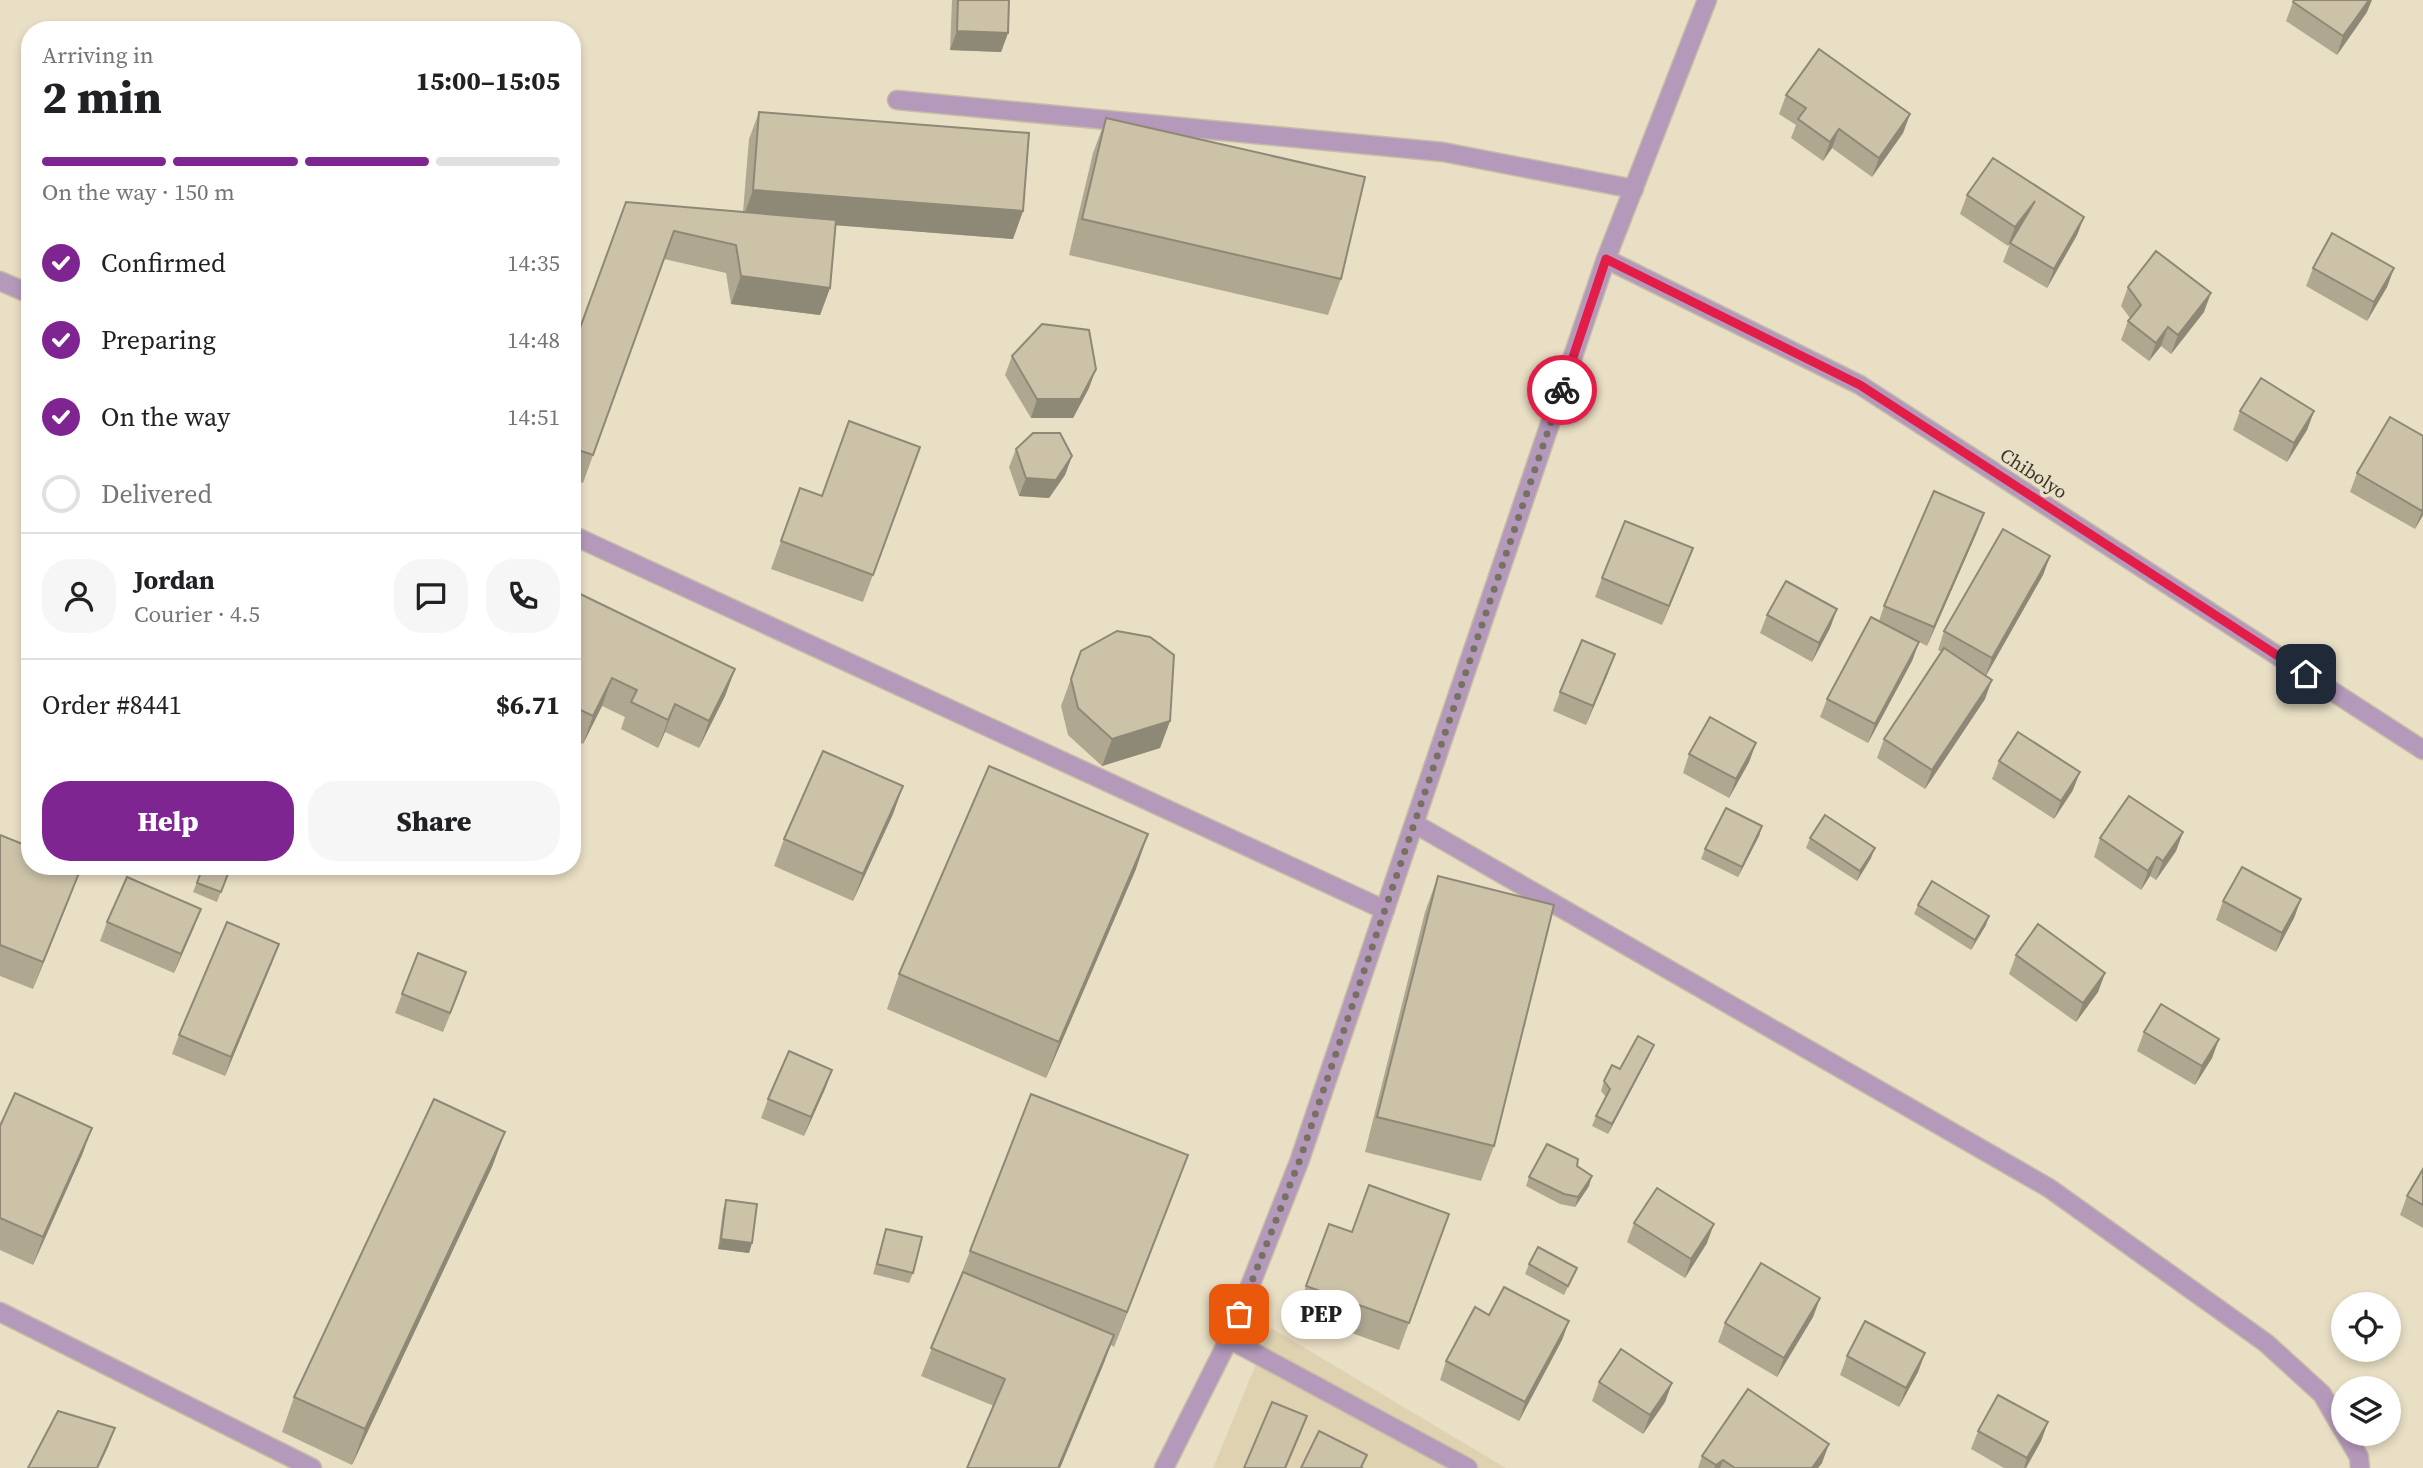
<!DOCTYPE html>
<html lang="en">
<head>
<meta charset="utf-8">
<style>
	:root { --surface:#fff; --page:#f6f6f6; --text:#202124; --muted:#757577; --line:#e0e0e0; --accent:#7f2592 }
	body { margin:0; font-family:"Source Serif 4",serif; background:var(--page); color:var(--text); height:100vh; display:flex; flex-direction:column; font-size:26px; white-space:nowrap }
	* { box-sizing:border-box; margin:0 }
	p { font-size:23px; color:var(--muted) }
	.icon { flex:none; width:38px; height:38px; fill:none; stroke:currentColor; stroke-width:2; stroke-linecap:round; stroke-linejoin:round }
	.map { position:relative; flex:1; overflow:hidden }
	.drawer { position:absolute; left:21px; top:21px; width:560px; height:854px; display:flex; flex-direction:column; background:var(--surface); border-radius:28px; box-shadow:0 4px 10px #0003 }
	.drawer>* { flex:none }
	.buttons { position:absolute; left:2331px; top:1292px; display:grid; gap:14px }
	.buttons a { display:grid; place-items:center; width:70px; height:70px; border-radius:50%; background:var(--surface); box-shadow:0 4px 10px #0003; font-size:35px }
	.pin { position:absolute; display:grid; place-items:center; width:60px; height:60px; color:#fff; margin:-30px; border-radius:14px; box-shadow:0 4px 10px #0006 }
	.courier { position:absolute; display:grid; place-items:center; width:70px; height:70px; margin:-35px; border:5px solid #e11d48; border-radius:50%; background:#fff; color:#222; box-shadow:0 2px 9px #0007 }
	.bubble { position:absolute; height:49px; border-radius:24px; background:var(--surface); box-shadow:0 4px 10px #0003; font-size:23px; font-weight:800; line-height:49px; text-align:center }
	.summary em { font-style:normal; font-weight:800 }
	.summary div { display:flex; flex-direction:column-reverse }
	.summary { display:flex; align-items:center; justify-content:space-between; height:119px; padding:0 21px }
	h1 { font-size:46px; font-weight:800; line-height:52px }
	.bar { display:grid; grid-template-columns:repeat(4,1fr); gap:10px 7px; align-content:center; height:84px; padding:0 21px }
	.bar i { height:9px; border-radius:5px; background:var(--line) }
	.bar .current { background:var(--accent) }
	.bar p { grid-column:span 4 }
	.line { display:flex; align-items:center; gap:18px; padding:0 21px; border-top:2px solid var(--line) }
	.line div { flex:1 }
	.round { display:grid; place-items:center; flex:none; width:74px; height:74px; border-radius:28px; background:var(--page) }
	ol { padding:0 21px; list-style:none }
	li { display:flex; align-items:center; gap:21px; height:77px }
	li p { margin-inline-start:auto }
	li .icon { padding:7px; border-radius:50%; background:var(--accent); color:#fff; stroke-width:4 }
	li:last-child { color:var(--muted) }
	li i { width:38px; height:38px; border:4px solid var(--line); border-radius:50% }
	.action { display:flex; gap:14px; margin-top:auto; padding:14px 21px }
	.action a { flex:1; height:80px; border-radius:28px; background:var(--accent); color:#fff; font-size:28px; font-weight:800; line-height:80px; text-align:center }
	.action a+a { background:var(--page); color:var(--text) }
	.map>svg:first-child { display:block }
</style>
</head>
<body>
<div class="map">
<svg width="2423" height="1468" viewBox="0 0 2423 1468">
	<rect width="100%" height="100%" fill="#e9dfc5"/>
	<polygon fill="#ded2b1" points="1271,1328 1506,1468 1213,1468"/>
	<g fill="none" stroke-linecap="round" stroke-linejoin="round">
		<defs>
			<polyline id="service" points="897,100 1443,152 1634,189"/>
			<g id="minor">
				<polyline points="1606,259 1860,385 2423,750"/>
				<polyline points="0,281 30,294"/>
				<polyline points="572,535 1385,910"/>
				<polyline points="1415,824 2049,1188 2266,1343 2322,1394 2343,1430"/>
				<polyline points="0,1312 312,1468"/>
				<polyline points="1229,1339 1468,1468"/>
				<polyline points="2345,1433 2359,1457 2360,1468"/>
				<polyline points="1164,1468 1229,1339 1299,1162 1606,259 1707,0"/>
			</g>
		</defs>
		<use href="#service" stroke="#c6bda6" stroke-width="21"/>
		<use href="#minor" stroke="#c6bda6" stroke-width="21"/>
		<use href="#service" stroke="#b599bb" stroke-width="18"/>
		<use href="#minor" stroke="#b599bb" stroke-width="18"/>
	</g>
	<g fill="#afa790">
		<polygon points="952,0 1009,0 1008,33 1001,52 950,50"/>
		<polygon points="2293,2 2367,12 2337,55 2286,21"/>
		<polygon points="1786,95 1910,114 1903,133 1872,177 1832,148 1823,161 1791,138 1796,125 1779,114"/>
		<polygon points="759,112 1023,211 1013,239 835,225 830,288 820,315 731,304 726,273 664,259 583,483 572,479 572,350 626,202 743,212 749,139"/>
		<polygon points="1106,118 1341,279 1328,315 1069,255 1093,153"/>
		<polygon points="1967,195 2084,217 2077,235 2047,288 2003,262 2011,241 2008,246 1960,214"/>
		<polygon points="2313,268 2394,268 2387,287 2367,321 2306,286"/>
		<polygon points="2128,287 2204,312 2171,354 2161,346 2149,361 2121,340 2128,321 2130,318 2121,306"/>
		<polygon points="1012,356 1089,388 1073,418 1031,418 1005,375"/>
		<polygon points="2240,411 2314,411 2307,430 2287,462 2233,430"/>
		<polygon points="2423,436 2423,515 2415,529 2350,492 2357,473"/>
		<polygon points="920,447 863,602 771,569 800,488 822,496"/>
		<polygon points="1016,449 1072,456 1065,475 1049,498 1019,496 1009,467"/>
		<polygon points="1977,532 1927,646 1919,642 1912,661 1868,743 1820,717 1827,699 1879,621 1884,606"/>
		<polygon points="2050,556 2043,575 1986,676 1985,699 1925,789 1877,758 1884,739 1942,652 1938,650 1944,631"/>
		<polygon points="1686,567 1662,625 1595,597 1602,578"/>
		<polygon points="30,587 30,602 25,600"/>
		<polygon points="572,590 735,669 725,696 699,748 665,732 658,748 621,729 625,717 602,706 583,744 572,738"/>
		<polygon points="1837,609 1830,628 1812,662 1760,633 1767,615"/>
		<polygon points="1081,651 1170,721 1160,748 1102,766 1068,735 1061,706"/>
		<polygon points="1608,673 1586,725 1553,711 1560,692"/>
		<polygon points="1756,743 1749,762 1729,798 1683,773 1689,754"/>
		<polygon points="1999,761 2073,790 2054,819 1992,779"/>
		<polygon points="903,786 893,814 853,901 774,866 784,839"/>
		<polygon points="1762,826 1759,836 1738,877 1701,859 1705,849"/>
		<polygon points="2183,832 2176,851 2156,880 2150,876 2141,890 2094,857 2100,838"/>
		<polygon points="0,835 81,868 33,989 0,976"/>
		<polygon points="1810,838 1871,858 1857,881 1806,848"/>
		<polygon points="203,866 231,866 217,902 193,892"/>
		<polygon points="1136,869 1046,1078 887,1009 899,974"/>
		<polygon points="1438,876 1494,1146 1481,1181 1365,1152 1425,912"/>
		<polygon points="2301,899 2294,918 2276,952 2216,920 2223,901"/>
		<polygon points="1918,905 1986,925 1971,950 1914,914"/>
		<polygon points="107,922 194,927 174,973 100,941"/>
		<polygon points="279,944 225,1076 172,1054 179,1035"/>
		<polygon points="2016,955 2105,973 2098,992 2076,1022 2009,974"/>
		<polygon points="460,991 443,1032 395,1013 402,994"/>
		<polygon points="2144,1032 2219,1039 2212,1058 2195,1085 2137,1051"/>
		<polygon points="1650,1054 1608,1134 1592,1126 1596,1116 1606,1097 1601,1091 1604,1081 1620,1069"/>
		<polygon points="832,1070 825,1089 804,1136 761,1118 768,1099"/>
		<polygon points="0,1126 92,1128 82,1155 33,1265 0,1250"/>
		<polygon points="505,1132 492,1167 352,1465 282,1432 294,1397"/>
		<polygon points="1188,1155 1114,1347 1111,1345 1060,1468 967,1468 994,1406 921,1376 970,1251"/>
		<polygon points="1577,1166 1589,1186 1575,1207 1560,1204 1526,1186 1529,1177"/>
		<polygon points="2423,1169 2423,1228 2400,1215 2407,1196"/>
		<polygon points="726,1200 752,1243 749,1253 718,1249 723,1210"/>
		<polygon points="1449,1214 1399,1350 1296,1313 1329,1224 1352,1232"/>
		<polygon points="1634,1223 1707,1243 1685,1278 1627,1242"/>
		<polygon points="886,1229 913,1273 909,1283 873,1274"/>
		<polygon points="1529,1264 1577,1268 1573,1277 1564,1295 1525,1274"/>
		<polygon points="1820,1298 1813,1317 1777,1377 1718,1342 1725,1323"/>
		<polygon points="1489,1315 1569,1321 1562,1340 1519,1421 1440,1380 1446,1361"/>
		<polygon points="1925,1353 1918,1372 1899,1407 1840,1375 1847,1356"/>
		<polygon points="1599,1382 1672,1383 1665,1402 1643,1434 1592,1401"/>
		<polygon points="2048,1422 2041,1441 2026,1468 2004,1468 1971,1449 1978,1431"/>
		<polygon points="1702,1456 1822,1463 1818,1468 1698,1468"/>
	</g>
	<g fill="#8e8876">
		<polygon points="2369,0 2372,0 2367,12 2337,55 2343,36"/>
		<polygon points="957,31 1008,33 1001,52 950,50"/>
		<polygon points="1910,114 1903,133 1872,177 1879,158"/>
		<polygon points="1839,129 1832,148 1823,161 1830,142"/>
		<polygon points="753,190 1023,211 1013,239 743,218"/>
		<polygon points="2035,201 2028,220 2008,246 2015,227"/>
		<polygon points="2084,217 2077,235 2047,288 2054,269"/>
		<polygon points="2394,268 2387,287 2367,321 2374,302"/>
		<polygon points="741,276 830,288 820,315 731,304"/>
		<polygon points="2211,293 2204,312 2171,354 2178,335"/>
		<polygon points="2168,327 2161,346 2149,361 2156,343"/>
		<polygon points="1096,369 1089,388 1073,418 1031,418 1037,399"/>
		<polygon points="2314,411 2307,430 2287,462 2294,443"/>
		<polygon points="1072,456 1065,475 1049,498 1019,496 1026,478"/>
		<polygon points="2423,508 2423,515 2415,529 2422,511"/>
		<polygon points="1984,513 1977,532 1927,646 1934,627"/>
		<polygon points="1693,548 1686,567 1662,625 1669,606"/>
		<polygon points="2050,556 2043,575 1985,677 1992,658"/>
		<polygon points="1837,609 1830,628 1812,662 1819,643"/>
		<polygon points="1919,642 1912,661 1868,743 1875,724"/>
		<polygon points="1615,654 1608,673 1586,725 1593,706"/>
		<polygon points="735,669 725,696 699,748 709,721"/>
		<polygon points="612,678 602,706 583,744 593,716"/>
		<polygon points="1992,680 1985,699 1925,789 1932,770"/>
		<polygon points="675,704 665,732 658,748 668,720"/>
		<polygon points="1170,721 1160,748 1102,766 1112,739"/>
		<polygon points="1756,743 1749,762 1729,798 1736,779"/>
		<polygon points="2080,772 2073,790 2054,819 2061,801"/>
		<polygon points="903,786 893,814 853,901 863,874"/>
		<polygon points="1762,826 1759,836 1738,877 1742,867"/>
		<polygon points="2183,832 2176,851 2156,880 2163,861"/>
		<polygon points="1148,834 1136,869 1046,1078 1059,1042"/>
		<polygon points="1875,848 1871,858 1857,881 1860,871"/>
		<polygon points="2157,857 2150,876 2141,890 2148,871"/>
		<polygon points="81,868 71,895 33,989 43,962"/>
		<polygon points="2301,899 2294,918 2276,952 2282,933"/>
		<polygon points="201,909 194,927 174,973 181,954"/>
		<polygon points="1989,916 1986,925 1971,950 1975,940"/>
		<polygon points="279,944 272,963 225,1076 231,1057"/>
		<polygon points="2105,973 2098,992 2076,1022 2083,1003"/>
		<polygon points="2219,1039 2212,1058 2195,1085 2202,1066"/>
		<polygon points="1654,1045 1650,1054 1608,1134 1612,1124"/>
		<polygon points="832,1070 825,1089 804,1136 811,1117"/>
		<polygon points="92,1128 82,1155 33,1265 43,1237"/>
		<polygon points="505,1132 492,1167 352,1465 365,1429"/>
		<polygon points="1188,1155 1175,1190 1114,1347 1127,1312"/>
		<polygon points="1592,1176 1589,1186 1575,1207 1578,1197"/>
		<polygon points="1714,1224 1707,1243 1685,1278 1691,1259"/>
		<polygon points="721,1239 752,1243 749,1253 718,1249"/>
		<polygon points="1820,1298 1813,1317 1777,1377 1784,1358"/>
		<polygon points="1569,1321 1562,1340 1519,1421 1525,1402"/>
		<polygon points="1114,1335 1104,1363 1060,1468 1058,1468"/>
		<polygon points="1925,1353 1918,1372 1899,1407 1906,1388"/>
		<polygon points="1672,1383 1665,1402 1643,1434 1650,1415"/>
		<polygon points="1307,1416 1300,1435 1286,1468 1285,1468"/>
		<polygon points="2048,1422 2041,1441 2026,1468 2024,1468 2027,1458"/>
		<polygon points="115,1428 108,1447 98,1468 97,1468"/>
		<polygon points="1829,1444 1822,1463 1818,1468 1812,1468"/>
		<polygon points="1723,1460 1720,1468 1714,1468 1716,1465"/>
	</g>
	<g fill="#cbc2a8" stroke="#8e8876" stroke-width="2">
		<polygon points="958,0 1009,0 1008,33 957,31"/>
		<polygon points="2294,0 2369,0 2343,36 2293,2"/>
		<polygon points="1819,49 1910,114 1879,158 1839,129 1830,142 1798,119 1806,108 1786,95"/>
		<polygon points="759,112 1029,133 1023,211 753,190"/>
		<polygon points="1106,118 1365,177 1341,279 1082,219"/>
		<polygon points="1993,158 2084,217 2054,269 2010,243 2035,201 2015,227 1967,195"/>
		<polygon points="626,202 836,220 830,288 741,276 736,245 674,231 593,455 572,448 572,350"/>
		<polygon points="2332,233 2394,268 2374,302 2313,268"/>
		<polygon points="2156,251 2211,293 2178,335 2168,327 2156,343 2128,321 2141,305 2128,287"/>
		<polygon points="1042,324 1089,330 1096,369 1080,399 1037,399 1012,356"/>
		<polygon points="2261,378 2314,411 2294,443 2240,411"/>
		<polygon points="2390,417 2423,436 2423,508 2422,511 2357,473"/>
		<polygon points="849,421 920,447 873,575 781,541 800,488 822,496"/>
		<polygon points="1033,433 1060,433 1072,456 1056,480 1026,478 1016,449"/>
		<polygon points="1934,491 1984,513 1934,627 1884,606"/>
		<polygon points="1625,521 1693,548 1669,606 1602,578"/>
		<polygon points="2003,529 2050,556 1992,658 1944,631"/>
		<polygon points="1786,581 1837,609 1819,643 1767,615"/>
		<polygon points="572,590 735,669 709,721 675,704 668,720 631,702 637,690 612,678 593,716 572,706"/>
		<polygon points="1871,617 1919,642 1875,724 1827,699"/>
		<polygon points="1117,631 1150,637 1174,655 1170,721 1112,739 1078,708 1071,679 1081,651"/>
		<polygon points="1582,640 1615,654 1593,706 1560,692"/>
		<polygon points="1944,648 1992,680 1932,770 1884,739"/>
		<polygon points="1710,717 1756,743 1736,779 1689,754"/>
		<polygon points="2018,732 2080,772 2061,801 1999,761"/>
		<polygon points="823,751 903,786 863,874 784,839"/>
		<polygon points="989,766 1148,834 1059,1042 899,974"/>
		<polygon points="2129,796 2183,832 2163,861 2157,857 2148,871 2100,838"/>
		<polygon points="1726,808 1762,826 1742,867 1705,849"/>
		<polygon points="1825,815 1875,848 1860,871 1810,838"/>
		<polygon points="0,835 30,847 30,866 78,866 81,868 43,962 0,945"/>
		<polygon points="203,866 231,866 221,892 197,883"/>
		<polygon points="2242,867 2301,899 2282,933 2223,901"/>
		<polygon points="1438,876 1554,905 1494,1146 1377,1117"/>
		<polygon points="127,877 201,909 181,954 107,922"/>
		<polygon points="1932,881 1989,916 1975,940 1918,905"/>
		<polygon points="227,922 279,944 231,1057 179,1035"/>
		<polygon points="2038,924 2105,973 2083,1003 2016,955"/>
		<polygon points="418,953 466,972 450,1013 402,994"/>
		<polygon points="2161,1004 2219,1039 2202,1066 2144,1032"/>
		<polygon points="1638,1036 1654,1045 1612,1124 1596,1116 1610,1089 1604,1081 1612,1065 1620,1069"/>
		<polygon points="789,1051 832,1070 811,1117 768,1099"/>
		<polygon points="15,1093 92,1128 43,1237 0,1218 0,1126"/>
		<polygon points="1031,1094 1188,1155 1127,1312 970,1251"/>
		<polygon points="434,1099 505,1132 365,1429 294,1397"/>
		<polygon points="1547,1144 1578,1159 1577,1166 1592,1176 1578,1197 1564,1194 1529,1177"/>
		<polygon points="2423,1169 2423,1205 2407,1196"/>
		<polygon points="1369,1185 1449,1214 1409,1323 1306,1286 1329,1224 1352,1232"/>
		<polygon points="1657,1188 1714,1224 1691,1259 1634,1223"/>
		<polygon points="726,1200 757,1204 752,1243 721,1239"/>
		<polygon points="886,1229 922,1237 913,1273 877,1264"/>
		<polygon points="1538,1247 1577,1268 1568,1286 1529,1264"/>
		<polygon points="1761,1263 1820,1298 1784,1358 1725,1323"/>
		<polygon points="963,1272 1114,1335 1058,1468 967,1468 1005,1379 931,1348"/>
		<polygon points="1504,1287 1569,1321 1525,1402 1446,1361 1475,1307 1489,1315"/>
		<polygon points="1865,1321 1925,1353 1906,1388 1847,1356"/>
		<polygon points="1621,1349 1672,1383 1650,1415 1599,1382"/>
		<polygon points="1748,1389 1829,1444 1812,1468 1735,1468 1723,1460 1716,1465 1702,1456"/>
		<polygon points="1998,1395 2048,1422 2027,1458 1978,1431"/>
		<polygon points="1272,1402 1307,1416 1285,1468 1244,1468"/>
		<polygon points="58,1411 115,1428 97,1468 28,1468"/>
		<polygon points="1319,1431 1367,1455 1361,1467 1363,1468 1301,1468"/>
	</g>
	<g fill="none" stroke-linecap="round" stroke-linejoin="round">
		<polyline stroke="#777162" stroke-width="7" stroke-dasharray="0 12.6" points="1239,1314 1299,1162 1562,390"/>
		<polyline stroke="#e11d48" stroke-width="9" points="1562,390 1606,259 1860,385 2306,674"/>
	</g>
	<g text-anchor="middle" dominant-baseline="central" stroke-width="7" stroke-linejoin="round" paint-order="stroke">
		<g font-size="19" fill="#3a362c" stroke="#e9dfc5">
			<text transform="translate(2034 473) rotate(33)">Chibolyo</text>
		</g>
	</g>
</svg>
<div class="buttons">
<a><svg class="icon" aria-label="locate" viewBox="0 0 24 24"><circle cx="12" cy="12" r="6"/><path d="M12 2v4M12 18v4M2 12h4M18 12h4"/></svg></a>
<a><svg class="icon" aria-label="layers" viewBox="0 0 24 24"><path d="M12 4l9 5-9 5-9-5zM3 14l9 5 9-5"/></svg></a>
</div>
<div class="pin" style="left:1239px;top:1314px;background:#ea580c"><svg class="icon" aria-label="bag" viewBox="0 0 24 24"><path d="M5 8h14l-1 12H6zM9 8a3 3 0 0 1 6 0"/></svg></div>
<div class="pin" style="left:2306px;top:674px;background:#1f2937"><svg class="icon" aria-label="home" viewBox="0 0 24 24"><path d="M3 11l9-7 9 7M6 9v11h12V9"/></svg></div>
<div class="courier" style="left:1562px;top:390px"><svg class="icon" aria-label="bike" viewBox="0 0 24 24"><circle cx="6" cy="16" r="4"/><circle cx="18" cy="16" r="4"/><path d="M6 16l4-8h5l3 8M10 8l3 8H6M13 5h3"/></svg></div>
<div class="bubble" style="left:1281px;top:1290px;width:80px">PEP</div>
<section class="drawer">
<div class="summary"><div><h1>2 min</h1><p>Arriving in</p></div><em>15:00–15:05</em></div>
<div class="bar"><i class="current"></i><i class="current"></i><i class="current"></i><i></i><p>On the way · 150 m</p></div>
<ol>
<li><svg class="icon" aria-label="check" viewBox="0 0 24 24"><path d="M5 12l5 5 9-10"/></svg>Confirmed<p>14:35</p></li>
<li><svg class="icon" aria-label="check" viewBox="0 0 24 24"><path d="M5 12l5 5 9-10"/></svg>Preparing<p>14:48</p></li>
<li><svg class="icon" aria-label="check" viewBox="0 0 24 24"><path d="M5 12l5 5 9-10"/></svg>On the way<p>14:51</p></li>
<li><i></i>Delivered</li>
</ol>
<div class="line" style="height:126px"><a class="round"><svg class="icon" aria-label="person" viewBox="0 0 24 24"><circle cx="12" cy="8" r="4"/><path d="M4 21q1-7 8-7t8 7"/></svg></a><div><b>Jordan</b><p>Courier · 4.5</p></div><a class="round"><svg class="icon" aria-label="chat" viewBox="0 0 24 24"><path d="M4 5h16v11H9l-5 4z"/></svg></a><a class="round"><svg class="icon" aria-label="phone" viewBox="0 0 24 24"><path d="M5 4h4l2 5-3 2q2 4 5 5l2-3 5 2v4C11 20 4 13 5 4z"/></svg></a></div>
<div class="line" style="height:91px"><div>Order #8441</div><b>$6.71</b></div>
<div class="action"><a>Help</a><a>Share</a></div>
</section>
</div>
</body>
</html>
